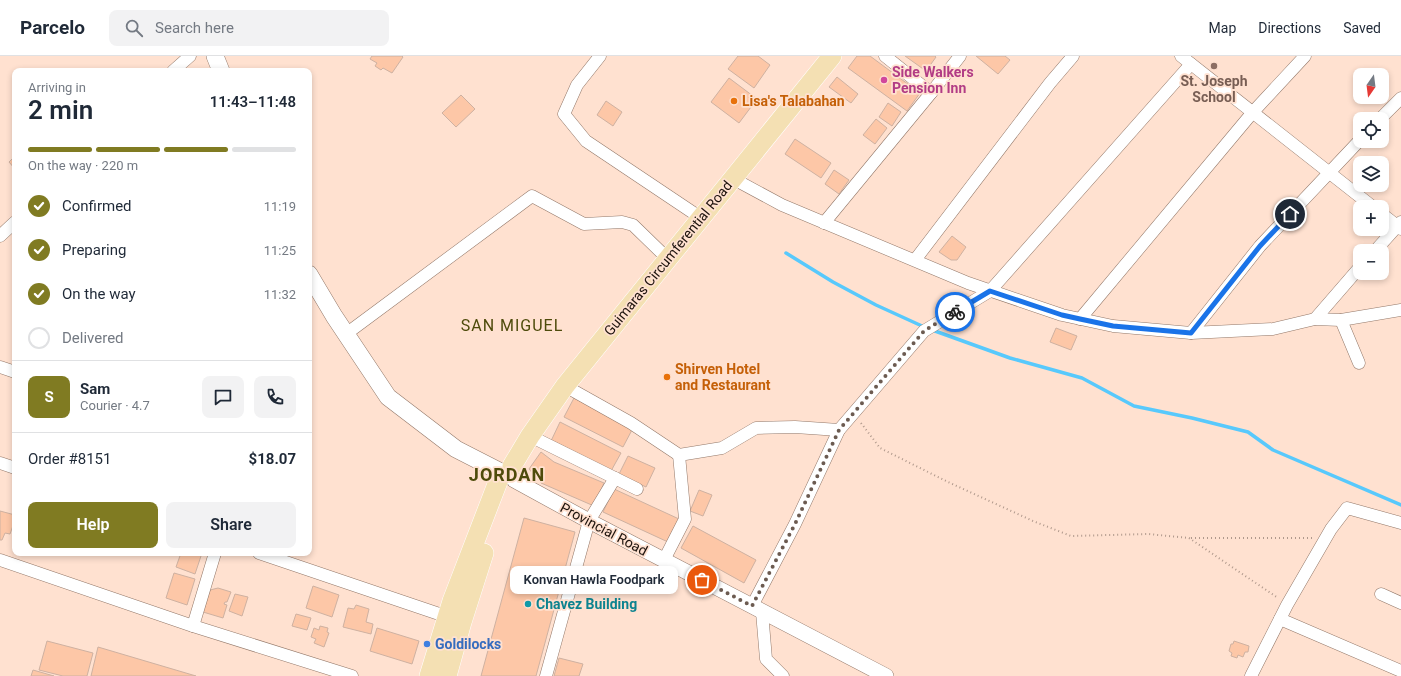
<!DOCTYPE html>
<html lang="en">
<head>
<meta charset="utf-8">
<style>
	:root { --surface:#fff; --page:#f2f2f3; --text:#1f2937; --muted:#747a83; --line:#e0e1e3; --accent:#807b22 }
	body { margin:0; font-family:Roboto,sans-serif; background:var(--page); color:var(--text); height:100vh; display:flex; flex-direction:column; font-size:15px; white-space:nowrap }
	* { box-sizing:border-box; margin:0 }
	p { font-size:13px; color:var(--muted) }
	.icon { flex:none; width:22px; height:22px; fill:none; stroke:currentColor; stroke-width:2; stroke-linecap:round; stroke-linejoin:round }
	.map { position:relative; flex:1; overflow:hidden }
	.panel { position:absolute; left:12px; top:12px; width:300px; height:488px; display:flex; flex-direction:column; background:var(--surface); border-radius:8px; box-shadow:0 2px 6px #0003 }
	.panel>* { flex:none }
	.needle { width:26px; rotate:194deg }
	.controls { position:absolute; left:1353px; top:12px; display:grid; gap:8px }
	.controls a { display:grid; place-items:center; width:36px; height:36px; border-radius:8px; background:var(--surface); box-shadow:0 2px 6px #0003; font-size:20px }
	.pin { position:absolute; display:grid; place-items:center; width:34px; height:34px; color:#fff; margin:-17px; border:2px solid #fff; border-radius:50%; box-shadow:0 1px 4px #0007 }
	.courier { position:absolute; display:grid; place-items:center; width:40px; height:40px; margin:-20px; border:3px solid #1a73e8; border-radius:50%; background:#fff; color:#222; box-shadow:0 1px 5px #0007 }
	.bubble { position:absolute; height:28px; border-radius:8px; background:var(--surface); box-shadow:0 2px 6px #0003; font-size:13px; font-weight:600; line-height:28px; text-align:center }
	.head em { font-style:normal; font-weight:600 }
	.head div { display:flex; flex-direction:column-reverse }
	.head { display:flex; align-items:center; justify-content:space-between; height:68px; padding:0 16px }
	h1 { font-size:26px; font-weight:600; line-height:30px }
	.bar { display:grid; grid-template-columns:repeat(4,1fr); gap:6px 4px; align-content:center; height:48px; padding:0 16px }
	.bar i { height:5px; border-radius:3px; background:var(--line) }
	.bar .on { background:var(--accent) }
	.bar p { grid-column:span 4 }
	.line { display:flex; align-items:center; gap:10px; padding:0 16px; border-top:1px solid var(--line) }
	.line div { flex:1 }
	.round { display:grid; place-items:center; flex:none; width:42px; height:42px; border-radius:8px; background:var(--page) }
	ol { padding:0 16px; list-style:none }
	li { display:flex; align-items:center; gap:12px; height:44px }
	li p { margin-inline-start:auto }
	li .icon { padding:4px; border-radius:50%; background:var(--accent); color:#fff; stroke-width:4 }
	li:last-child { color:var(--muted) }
	li i { width:22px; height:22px; border:2px solid var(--line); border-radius:50% }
	.button { display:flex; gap:8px; margin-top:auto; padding:8px 16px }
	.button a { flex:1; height:46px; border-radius:8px; background:var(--accent); color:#fff; font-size:16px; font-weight:600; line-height:46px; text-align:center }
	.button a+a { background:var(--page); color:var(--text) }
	header { display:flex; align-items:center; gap:24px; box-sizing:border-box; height:56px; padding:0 20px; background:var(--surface); border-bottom:1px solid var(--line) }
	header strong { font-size:19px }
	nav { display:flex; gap:22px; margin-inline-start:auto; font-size:14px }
	.search { width:280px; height:36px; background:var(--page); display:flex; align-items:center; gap:10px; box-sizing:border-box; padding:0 14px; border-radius:8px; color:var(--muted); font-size:15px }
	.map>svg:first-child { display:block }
</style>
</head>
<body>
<header>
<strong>Parcelo</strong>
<div class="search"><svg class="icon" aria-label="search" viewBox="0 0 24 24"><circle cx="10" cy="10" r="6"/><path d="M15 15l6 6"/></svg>Search here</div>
<nav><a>Map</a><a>Directions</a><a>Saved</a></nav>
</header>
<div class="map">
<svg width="1401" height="620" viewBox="0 0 1401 620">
	<rect width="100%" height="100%" fill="#ffe1d0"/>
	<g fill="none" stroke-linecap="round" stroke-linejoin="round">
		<g stroke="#58c9fc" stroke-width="3.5">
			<polyline points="786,197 833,226 876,249 922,270"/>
			<polyline points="935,275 1010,302 1082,322 1134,350 1192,362 1248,376 1273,394 1401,449"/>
		</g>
	</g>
	<g fill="#fdc7a7" stroke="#ceb1a1">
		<polygon points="372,0 402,0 403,1 392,17 383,12 381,14 375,10 377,7 370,3"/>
		<polygon points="738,0 758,0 770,9 754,32 728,13"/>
		<polygon points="857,0 870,0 920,37 907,55 848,12"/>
		<polygon points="905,0 935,0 936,1 926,15"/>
		<polygon points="976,0 1005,0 1010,4 998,18"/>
		<polygon points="837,21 858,38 851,47 829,31"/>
		<polygon points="729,22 757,43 739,67 711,46"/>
		<polygon points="461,39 475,53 456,71 442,57"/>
		<polygon points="606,45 622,56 613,70 597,59"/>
		<polygon points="888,47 901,56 892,70 879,61"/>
		<polygon points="876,63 887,72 875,88 863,79"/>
		<polygon points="795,83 831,107 821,122 785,98"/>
		<polygon points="15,100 15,113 9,106"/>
		<polygon points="834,114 849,124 839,138 825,128"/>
		<polygon points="952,180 966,191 957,204 951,204 939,196"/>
		<polygon points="1056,272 1077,280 1071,294 1050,286"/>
		<polygon points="574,342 633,372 623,391 564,361"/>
		<polygon points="560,366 621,397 611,415 551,385"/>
		<polygon points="541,396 554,406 604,427 594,450 541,427 529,413"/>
		<polygon points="628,400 655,412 646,431 619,418"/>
		<polygon points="614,433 679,463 668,486 603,456"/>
		<polygon points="699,434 712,439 703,460 690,455"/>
		<polygon points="0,455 15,459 15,464 10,478 5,477 2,484 0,484"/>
		<polygon points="524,462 575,476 536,620 481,620"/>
		<polygon points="693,470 756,504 744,527 681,492"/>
		<polygon points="181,497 202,497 195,518 176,511"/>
		<polygon points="174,517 195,523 187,549 166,542"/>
		<polygon points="313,530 339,539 332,561 306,552"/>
		<polygon points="218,532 231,536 227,546 225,546 224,548 227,549 223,562 203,556 210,534"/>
		<polygon points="235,538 248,541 242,560 229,555"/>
		<polygon points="356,549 369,553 366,566 373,568 371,578 343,571 348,552 354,553"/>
		<polygon points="296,558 311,562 307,574 292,570"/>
		<polygon points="320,570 328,572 327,576 329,577 324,591 314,587 316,583 311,581 314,572 319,574"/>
		<polygon points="377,572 419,585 412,608 370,595"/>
		<polygon points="47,585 93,597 87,620 63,620 39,614"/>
		<polygon points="1234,585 1249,590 1248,596 1245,596 1243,601 1238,599 1237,602 1231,600 1232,597 1229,595 1231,588 1233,588"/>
		<polygon points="98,591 196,620 91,620"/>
		<polygon points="559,602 583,608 579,620 554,620"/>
		<polygon points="33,614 54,620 31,620"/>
	</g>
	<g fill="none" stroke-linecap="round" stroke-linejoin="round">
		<defs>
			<g id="minor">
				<polyline points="600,0 577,29 564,58 586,85 701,162"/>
				<polyline points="885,0 931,37"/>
				<polyline points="1181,0 1373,151"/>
				<polyline points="173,15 190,0"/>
				<polyline points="1380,63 1401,42"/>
				<polyline points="732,122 782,149 968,227 1062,259 1113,270 1191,277 1273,273 1315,263 1341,264 1401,254"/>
				<polyline points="1382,158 1401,173"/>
				<polyline points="824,167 931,37 960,0"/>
				<polyline points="0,180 15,166"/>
				<polyline points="1375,195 1401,166"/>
				<polyline points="915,204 1050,27 1073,0"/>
				<polyline points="1080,263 1253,56 1305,0"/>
				<polyline points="1315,263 1360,211"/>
				<polyline points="1341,264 1359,307"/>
				<polyline points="1191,277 1260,190 1360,84"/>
				<polyline points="346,278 532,140 584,168 622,166 633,169 668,203"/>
				<polyline points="0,311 15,316"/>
				<polyline points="565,330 631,367 679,399 722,392 756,372 795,371 839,374"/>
				<polyline points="530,380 637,433"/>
				<polyline points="0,407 15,412"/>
				<polyline points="259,497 448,561"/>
				<polyline points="0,504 193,570 352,620"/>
				<polyline points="664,504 685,463 679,399"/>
				<polyline points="1381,538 1401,547"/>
				<polyline points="752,550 795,468 839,374 924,275 990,235 1191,8"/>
				<polyline points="762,556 766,603 783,620"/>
				<polyline points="1280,563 1401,615"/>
				<polyline points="193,570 215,497"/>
				<polyline points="546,620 589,465 615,422"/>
				<polyline points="1251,620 1287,549 1331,473 1347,452 1401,467"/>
			</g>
			<polyline id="tertiary" points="514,424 589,465 886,620"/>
			<g id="secondary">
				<polyline points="215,0 221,15"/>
				<polyline points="309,218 334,260 388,341 456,393 499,415"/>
			</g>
			<g id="primary">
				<polyline points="512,410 530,380 565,330 832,0"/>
				<polyline points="429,620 452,545 499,423"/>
				<polyline points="447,620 462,566 484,497"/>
			</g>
		</defs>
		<use href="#minor" stroke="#937869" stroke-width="13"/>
		<use href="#tertiary" stroke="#937869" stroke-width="16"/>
		<use href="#secondary" stroke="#937869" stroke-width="18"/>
		<use href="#primary" stroke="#fff" stroke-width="20"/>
		<g stroke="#b0998c" stroke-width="2" stroke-dasharray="1 3" stroke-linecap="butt">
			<polyline points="861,367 880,392 948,426 1033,465 1071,480 1148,478 1189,482 1278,542"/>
			<polyline points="1191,482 1312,482"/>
		</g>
		<use href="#minor" stroke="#fff" stroke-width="12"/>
		<use href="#tertiary" stroke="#fff" stroke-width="15"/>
		<use href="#secondary" stroke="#fff" stroke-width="17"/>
		<use href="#primary" stroke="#f4e0b3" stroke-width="19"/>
	</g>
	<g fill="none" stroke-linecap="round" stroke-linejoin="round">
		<polyline stroke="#6c5b51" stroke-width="4" stroke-dasharray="0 7.2" points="702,524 752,550 795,468 839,374 924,275 955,256"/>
		<polyline stroke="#1a73e8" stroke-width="5" points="955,256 990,235 1062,259 1080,263 1113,270 1191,277 1260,190 1290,158"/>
	</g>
	<circle fill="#8d6e63" stroke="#ffe1d0" stroke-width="1.5" cx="1214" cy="10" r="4"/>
	<circle fill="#d1479c" stroke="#ffe1d0" stroke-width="1.5" cx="884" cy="24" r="4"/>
	<g fill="#e8710a" stroke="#ffe1d0" stroke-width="1.5">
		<circle cx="734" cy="45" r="4"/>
		<circle cx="667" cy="321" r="4"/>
	</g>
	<circle fill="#0f9aa8" stroke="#ffe1d0" stroke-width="1.5" cx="528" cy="548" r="4"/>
	<circle fill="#3f7fe0" stroke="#ffe1d0" stroke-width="1.5" cx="427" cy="588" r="4"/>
	<g text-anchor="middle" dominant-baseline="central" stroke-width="3.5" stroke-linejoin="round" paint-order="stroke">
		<g font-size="14" font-weight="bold" fill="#b23c85" stroke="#ffe1d0" text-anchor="start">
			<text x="892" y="16">Side Walkers<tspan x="892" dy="16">Pension Inn</tspan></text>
		</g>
		<g font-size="14" font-weight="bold" fill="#785e54" stroke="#ffe1d0">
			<text x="1214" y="25">St. Joseph<tspan x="1214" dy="16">School</tspan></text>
		</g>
		<g font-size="14" font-weight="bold" fill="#c56008" stroke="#ffe1d0" text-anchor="start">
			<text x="742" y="45">Lisa's Talabahan</text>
			<text x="675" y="313">Shirven Hotel<tspan x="675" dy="16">and Restaurant</tspan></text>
		</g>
		<g font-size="14" fill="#1d130d" stroke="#ffe1d0">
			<text transform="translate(668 202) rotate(-51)">Guimaras Circumferential Road</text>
			<text transform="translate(604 473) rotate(28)">Provincial Road</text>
		</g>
		<g font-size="14" font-weight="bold" fill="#0d838f" stroke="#ffe1d0" text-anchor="start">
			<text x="536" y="548">Chavez Building</text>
		</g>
		<g font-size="14" font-weight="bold" fill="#366cbe" stroke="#ffe1d0" text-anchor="start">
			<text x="435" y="588">Goldilocks</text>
		</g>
		<g font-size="16" letter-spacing="1" fill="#4e4b0b" stroke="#ffe1d0">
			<text x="512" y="269">SAN MIGUEL</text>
		</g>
		<g font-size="18" font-weight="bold" letter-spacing="1" fill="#4e4b0b" stroke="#ffe1d0">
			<text x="507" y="418">JORDAN</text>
		</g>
	</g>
</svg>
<div class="controls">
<a><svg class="needle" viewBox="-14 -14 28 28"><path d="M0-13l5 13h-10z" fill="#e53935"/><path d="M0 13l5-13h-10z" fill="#747a83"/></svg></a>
<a><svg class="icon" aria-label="locate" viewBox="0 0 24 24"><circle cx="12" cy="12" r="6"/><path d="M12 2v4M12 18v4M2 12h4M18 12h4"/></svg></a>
<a><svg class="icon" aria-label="layers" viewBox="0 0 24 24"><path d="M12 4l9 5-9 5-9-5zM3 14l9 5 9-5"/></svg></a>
<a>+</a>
<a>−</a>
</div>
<div class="pin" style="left:702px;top:524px;background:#ea580c"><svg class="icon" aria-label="bag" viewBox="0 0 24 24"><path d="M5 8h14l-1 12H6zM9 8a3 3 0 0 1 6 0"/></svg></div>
<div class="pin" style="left:1290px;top:158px;background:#1f2937"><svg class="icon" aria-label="home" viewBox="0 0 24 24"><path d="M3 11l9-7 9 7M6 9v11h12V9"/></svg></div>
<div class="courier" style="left:955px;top:256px"><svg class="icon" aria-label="bike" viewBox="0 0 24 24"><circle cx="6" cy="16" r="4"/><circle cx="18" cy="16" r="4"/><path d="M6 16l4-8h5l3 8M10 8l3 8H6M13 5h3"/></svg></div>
<div class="bubble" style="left:510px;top:510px;width:168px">Konvan Hawla Foodpark</div>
<section class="panel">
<div class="head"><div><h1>2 min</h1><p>Arriving in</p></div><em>11:43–11:48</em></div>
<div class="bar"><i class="on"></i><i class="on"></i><i class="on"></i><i></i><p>On the way · 220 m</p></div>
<ol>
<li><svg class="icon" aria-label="check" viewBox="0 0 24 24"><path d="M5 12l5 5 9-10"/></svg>Confirmed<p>11:19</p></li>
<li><svg class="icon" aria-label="check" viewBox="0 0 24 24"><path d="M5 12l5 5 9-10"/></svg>Preparing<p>11:25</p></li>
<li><svg class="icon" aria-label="check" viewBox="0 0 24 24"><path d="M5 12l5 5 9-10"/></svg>On the way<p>11:32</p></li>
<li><i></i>Delivered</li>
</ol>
<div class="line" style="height:72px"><b class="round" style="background:var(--accent);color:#fff">S</b><div><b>Sam</b><p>Courier · 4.7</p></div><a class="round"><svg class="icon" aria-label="chat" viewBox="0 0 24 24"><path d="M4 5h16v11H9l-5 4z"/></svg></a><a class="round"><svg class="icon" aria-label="phone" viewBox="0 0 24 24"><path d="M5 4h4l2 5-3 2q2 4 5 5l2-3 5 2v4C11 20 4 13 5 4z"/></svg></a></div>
<div class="line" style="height:52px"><div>Order #8151</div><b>$18.07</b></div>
<div class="button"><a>Help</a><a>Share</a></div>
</section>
</div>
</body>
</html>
